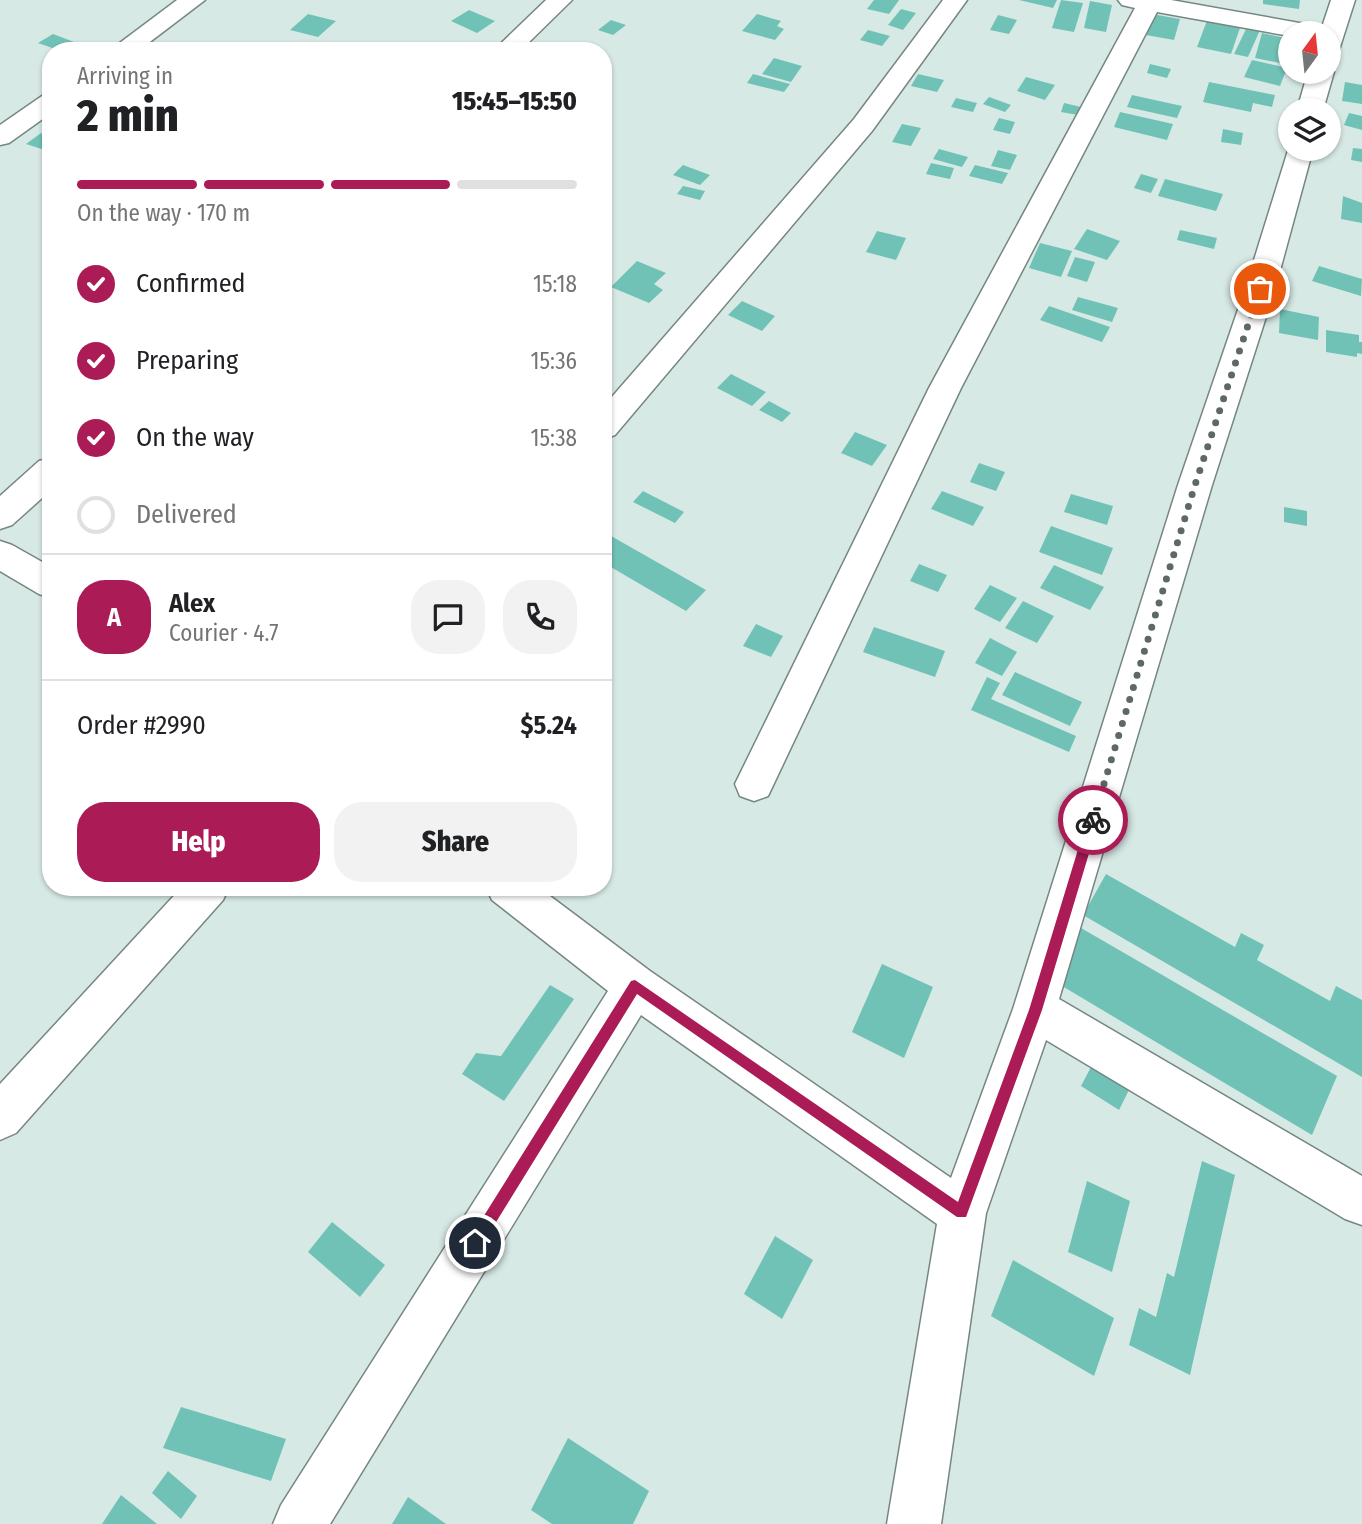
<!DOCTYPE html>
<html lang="en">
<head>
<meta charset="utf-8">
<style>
	:root { --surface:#fff; --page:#f2f2f2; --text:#202124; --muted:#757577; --line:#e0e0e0; --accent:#ab1b56 }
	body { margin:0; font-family:"Fira Sans Condensed",sans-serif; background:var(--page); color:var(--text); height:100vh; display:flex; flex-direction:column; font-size:26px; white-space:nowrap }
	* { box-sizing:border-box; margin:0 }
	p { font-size:23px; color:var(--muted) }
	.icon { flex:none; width:38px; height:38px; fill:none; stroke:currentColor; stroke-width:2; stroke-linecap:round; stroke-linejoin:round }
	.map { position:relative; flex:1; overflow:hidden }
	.details { position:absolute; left:42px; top:42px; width:570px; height:854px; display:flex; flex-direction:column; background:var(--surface); border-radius:28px; box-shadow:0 2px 5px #0004 }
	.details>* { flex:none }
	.needle { width:46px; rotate:15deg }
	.tools { position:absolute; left:1278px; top:21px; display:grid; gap:14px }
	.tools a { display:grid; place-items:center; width:63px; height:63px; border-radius:50%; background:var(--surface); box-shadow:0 2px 5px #0004; font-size:35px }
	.pin { position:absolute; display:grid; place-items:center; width:60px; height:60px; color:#fff; margin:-30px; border:4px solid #fff; border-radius:50%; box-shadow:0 2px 7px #0007 }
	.courier { position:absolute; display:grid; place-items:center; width:70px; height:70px; margin:-35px; border:5px solid #ab1b56; border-radius:50%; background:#fff; color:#222; box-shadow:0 2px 9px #0007 }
	.overview em { font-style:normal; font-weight:800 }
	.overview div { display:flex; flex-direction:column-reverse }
	.overview { display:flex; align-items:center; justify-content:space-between; height:119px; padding:0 35px }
	h1 { font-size:46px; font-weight:800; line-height:52px }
	.bar { display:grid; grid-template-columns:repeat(4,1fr); gap:10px 7px; align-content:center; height:84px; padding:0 35px }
	.bar i { height:9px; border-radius:5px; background:var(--line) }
	.bar .active { background:var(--accent) }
	.bar p { grid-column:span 4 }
	.line { display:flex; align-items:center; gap:18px; padding:0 35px; border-top:2px solid var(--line) }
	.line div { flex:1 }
	.round { display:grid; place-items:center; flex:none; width:74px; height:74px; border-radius:28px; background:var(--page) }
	ol { padding:0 35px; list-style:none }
	li { display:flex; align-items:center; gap:21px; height:77px }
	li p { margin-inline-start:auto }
	li .icon { padding:7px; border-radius:50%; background:var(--accent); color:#fff; stroke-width:4 }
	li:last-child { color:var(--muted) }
	li i { width:38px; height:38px; border:4px solid var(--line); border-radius:50% }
	.cta { display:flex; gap:14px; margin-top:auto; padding:14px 35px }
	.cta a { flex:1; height:80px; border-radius:28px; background:var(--accent); color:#fff; font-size:28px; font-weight:800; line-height:80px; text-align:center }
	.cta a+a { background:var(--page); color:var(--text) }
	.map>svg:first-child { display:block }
</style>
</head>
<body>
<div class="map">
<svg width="1362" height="1524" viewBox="0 0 1362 1524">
	<rect width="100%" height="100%" fill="#d7e9e5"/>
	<g fill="#71c2b6">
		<polygon points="874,0 899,0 889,14 867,9"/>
		<polygon points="1019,0 1057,0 1053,8"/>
		<polygon points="1061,0 1083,3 1074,32 1052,28"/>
		<polygon points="1263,0 1300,0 1299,9 1263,4"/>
		<polygon points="1090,1 1112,5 1106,32 1084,28"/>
		<polygon points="901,9 916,13 903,30 888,25"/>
		<polygon points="469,10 495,21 477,33 451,21"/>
		<polygon points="1146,13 1180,19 1174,40 1140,34"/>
		<polygon points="308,14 336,21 318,37 290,30"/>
		<polygon points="757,14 781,21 777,26 784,29 775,40 742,31"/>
		<polygon points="998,15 1017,20 1009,34 990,30"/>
		<polygon points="1208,18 1241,25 1231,54 1197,47"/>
		<polygon points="611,20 626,25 613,35 598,30"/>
		<polygon points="1247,27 1260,30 1248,57 1234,54"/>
		<polygon points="868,30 890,36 882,46 860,40"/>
		<polygon points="1262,33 1290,39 1290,65 1255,58"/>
		<polygon points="53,34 74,42 61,51 38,43"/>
		<polygon points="774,58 802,66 791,82 762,74"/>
		<polygon points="1252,60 1287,68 1280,86 1244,77"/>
		<polygon points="1150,64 1171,69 1167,78 1147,73"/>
		<polygon points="753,74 790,84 784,92 747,83"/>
		<polygon points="918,74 944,80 937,92 911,86"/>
		<polygon points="1026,77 1055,85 1045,100 1017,91"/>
		<polygon points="1209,82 1275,95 1272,107 1253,103 1251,112 1203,102"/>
		<polygon points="1345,82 1362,85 1362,104 1342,101"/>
		<polygon points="1132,95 1182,106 1177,118 1127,107"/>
		<polygon points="989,97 1011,105 1005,112 983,104"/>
		<polygon points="956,98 977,103 973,112 951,107"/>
		<polygon points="1064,103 1081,107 1078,115 1061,112"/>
		<polygon points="1120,112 1173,124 1167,140 1114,127"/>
		<polygon points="1349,113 1362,116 1362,130 1344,125"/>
		<polygon points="999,118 1015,122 1010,134 993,130"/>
		<polygon points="902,124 921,128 911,146 892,142"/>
		<polygon points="1223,129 1243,133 1241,145 1221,142"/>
		<polygon points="41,133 51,136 51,152 26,144"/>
		<polygon points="1353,148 1362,149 1362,162 1351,160"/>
		<polygon points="939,149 968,157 962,167 933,159"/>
		<polygon points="998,150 1017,155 1010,170 991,166"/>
		<polygon points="931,163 954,168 950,179 926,174"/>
		<polygon points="683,165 710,175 700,185 673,175"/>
		<polygon points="975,165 1008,173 1002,184 969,176"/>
		<polygon points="1141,174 1158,179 1151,193 1134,188"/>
		<polygon points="1165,179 1223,194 1216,211 1158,196"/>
		<polygon points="683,186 705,191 700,200 677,194"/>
		<polygon points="1343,196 1362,203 1362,223 1341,219"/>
		<polygon points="1087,229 1120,241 1107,260 1074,249"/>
		<polygon points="1180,230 1217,238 1214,249 1177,240"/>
		<polygon points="877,231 906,238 896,260 866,252"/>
		<polygon points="1040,243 1072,251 1061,277 1029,268"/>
		<polygon points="1075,257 1095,262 1087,282 1067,276"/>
		<polygon points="637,261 666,273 654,284 663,290 649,303 611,287"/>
		<polygon points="1319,266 1362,279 1361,296 1312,281"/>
		<polygon points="1078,297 1118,308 1112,322 1072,310"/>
		<polygon points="742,301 775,316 762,331 728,315"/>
		<polygon points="1049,306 1110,327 1102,342 1040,320"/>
		<polygon points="1280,309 1319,317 1318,340 1279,333"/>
		<polygon points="1326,330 1359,335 1359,342 1362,342 1362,354 1357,353 1357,357 1326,352"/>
		<polygon points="731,374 766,392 752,406 717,388"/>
		<polygon points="769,401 791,413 782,422 759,410"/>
		<polygon points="855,432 887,445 872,466 841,453"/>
		<polygon points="979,463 1005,472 996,491 970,482"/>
		<polygon points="643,491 684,512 675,523 633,502"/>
		<polygon points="942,491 984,507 973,526 931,509"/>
		<polygon points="1071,494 1113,506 1107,525 1064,512"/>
		<polygon points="1284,507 1307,511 1307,526 1284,522"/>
		<polygon points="1051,526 1113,548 1102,575 1039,552"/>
		<polygon points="604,532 706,590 686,611 604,563"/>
		<polygon points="919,564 947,575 938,592 910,581"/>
		<polygon points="1054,565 1104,587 1090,610 1040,588"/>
		<polygon points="990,585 1017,598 1000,622 974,609"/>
		<polygon points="1023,601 1054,616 1037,643 1005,628"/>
		<polygon points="756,624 783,636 771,657 743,646"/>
		<polygon points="874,627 945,651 935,677 863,652"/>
		<polygon points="990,638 1017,652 1002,676 975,663"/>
		<polygon points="1015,672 1082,702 1070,726 1002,695"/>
		<polygon points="987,677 1000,683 991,699 1076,736 1069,752 971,710"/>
		<polygon points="1106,874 1235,947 1241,933 1264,945 1257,960 1330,1001 1336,986 1362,1000 1362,1077 1083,915"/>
		<polygon points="1081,928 1337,1076 1312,1135 1052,980"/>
		<polygon points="882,964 933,987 904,1058 852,1032"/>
		<polygon points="550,985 574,999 504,1101 462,1074 476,1053 501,1056"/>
		<polygon points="1093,1063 1131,1086 1119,1110 1081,1086"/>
		<polygon points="1202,1161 1235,1175 1190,1375 1129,1345 1139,1308 1156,1317 1167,1273 1174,1277"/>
		<polygon points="1087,1181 1130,1201 1112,1272 1068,1252"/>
		<polygon points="332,1222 385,1265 360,1297 308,1252"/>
		<polygon points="775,1236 813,1260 782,1319 744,1294"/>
		<polygon points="1013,1260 1114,1318 1094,1376 991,1316"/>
		<polygon points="181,1407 286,1439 271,1481 163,1448"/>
		<polygon points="568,1438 649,1491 633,1524 552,1524 531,1510"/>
		<polygon points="168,1471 197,1496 181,1519 152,1493"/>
		<polygon points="121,1495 157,1524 102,1524"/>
		<polygon points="408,1497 446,1524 392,1524"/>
	</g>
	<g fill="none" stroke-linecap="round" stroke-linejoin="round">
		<defs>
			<g id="minor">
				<polygon points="177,0 205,0 138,51 109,51"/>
				<polygon points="546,0 572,0 520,51 493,51"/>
				<polygon points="943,0 967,0 872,131 615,435 604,439 604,406 854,119"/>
				<polygon points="1118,0 1171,0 1322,27 1331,0 1355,0 1340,47 1337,52 1328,54 1328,33 1290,33 1290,36 1157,12 961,388 768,796 754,801 740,796 735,784 929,388 1135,8 1122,5"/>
				<polygon points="1328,66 1334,72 1323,110 1297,110 1308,72 1328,72"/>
				<polygon points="51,93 51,113 9,143 0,145 0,125 42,96"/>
				<polygon points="1290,144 1290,149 1313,149 1275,289 1212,485 1059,999 1362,1176 1362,1225 1345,1219 1046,1040 986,1213 941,1524 887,1524 937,1224 641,1015 330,1524 273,1524 281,1505 608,991 492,900 486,887 538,887 650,971 951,1178 1013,1009 1178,485 1245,289"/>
				<polygon points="51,458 51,490 12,525 0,529 0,496 39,461"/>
				<polygon points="0,541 12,545 51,567 51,598 39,594 0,571"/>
				<polygon points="182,887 229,887 223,900 16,1133 0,1140 0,1084"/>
			</g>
		</defs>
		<use href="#minor" stroke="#768683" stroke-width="3"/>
		<use href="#minor" fill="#fff" fill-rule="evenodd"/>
	</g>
	<polygon fill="#ab1b56" points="1093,815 1099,820 1042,1010 966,1217 957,1217 637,994 480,1248 470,1248 470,1238 631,981 635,980 958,1202 1029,1010 1087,820"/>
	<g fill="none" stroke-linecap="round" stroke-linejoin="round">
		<polyline stroke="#5e6866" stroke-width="7" stroke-dasharray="0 12.6" points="1093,820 1195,485 1260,289"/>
	</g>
</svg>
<div class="tools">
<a><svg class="needle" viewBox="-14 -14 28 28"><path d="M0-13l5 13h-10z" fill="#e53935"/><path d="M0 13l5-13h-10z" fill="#757577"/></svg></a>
<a><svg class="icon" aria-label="layers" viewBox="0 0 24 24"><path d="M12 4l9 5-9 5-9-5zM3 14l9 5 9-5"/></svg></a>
</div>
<div class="pin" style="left:1260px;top:289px;background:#ea580c"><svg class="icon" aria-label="bag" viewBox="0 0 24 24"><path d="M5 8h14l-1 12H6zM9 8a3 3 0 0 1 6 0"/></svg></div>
<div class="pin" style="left:475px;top:1243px;background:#1f2937"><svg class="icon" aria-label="home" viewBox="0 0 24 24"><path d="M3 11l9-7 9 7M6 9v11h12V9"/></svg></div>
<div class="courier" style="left:1093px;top:820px"><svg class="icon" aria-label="bike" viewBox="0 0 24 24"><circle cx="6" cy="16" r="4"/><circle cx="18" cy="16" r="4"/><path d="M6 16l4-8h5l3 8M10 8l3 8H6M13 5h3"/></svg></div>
<section class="details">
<div class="overview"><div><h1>2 min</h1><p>Arriving in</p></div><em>15:45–15:50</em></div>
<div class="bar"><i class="active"></i><i class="active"></i><i class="active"></i><i></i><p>On the way · 170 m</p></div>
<ol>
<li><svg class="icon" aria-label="check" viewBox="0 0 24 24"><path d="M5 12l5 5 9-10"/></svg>Confirmed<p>15:18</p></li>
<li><svg class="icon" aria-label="check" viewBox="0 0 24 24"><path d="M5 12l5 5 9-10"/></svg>Preparing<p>15:36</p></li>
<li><svg class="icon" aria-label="check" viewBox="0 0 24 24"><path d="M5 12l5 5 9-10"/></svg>On the way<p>15:38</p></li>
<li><i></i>Delivered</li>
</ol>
<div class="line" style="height:126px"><b class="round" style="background:var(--accent);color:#fff">A</b><div><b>Alex</b><p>Courier · 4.7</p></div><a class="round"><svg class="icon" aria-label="chat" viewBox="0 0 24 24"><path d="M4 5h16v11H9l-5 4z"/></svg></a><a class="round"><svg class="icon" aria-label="phone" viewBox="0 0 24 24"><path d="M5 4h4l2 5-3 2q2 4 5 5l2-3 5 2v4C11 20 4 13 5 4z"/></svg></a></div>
<div class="line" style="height:91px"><div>Order #2990</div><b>$5.24</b></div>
<div class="cta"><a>Help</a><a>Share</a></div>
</section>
</div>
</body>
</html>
